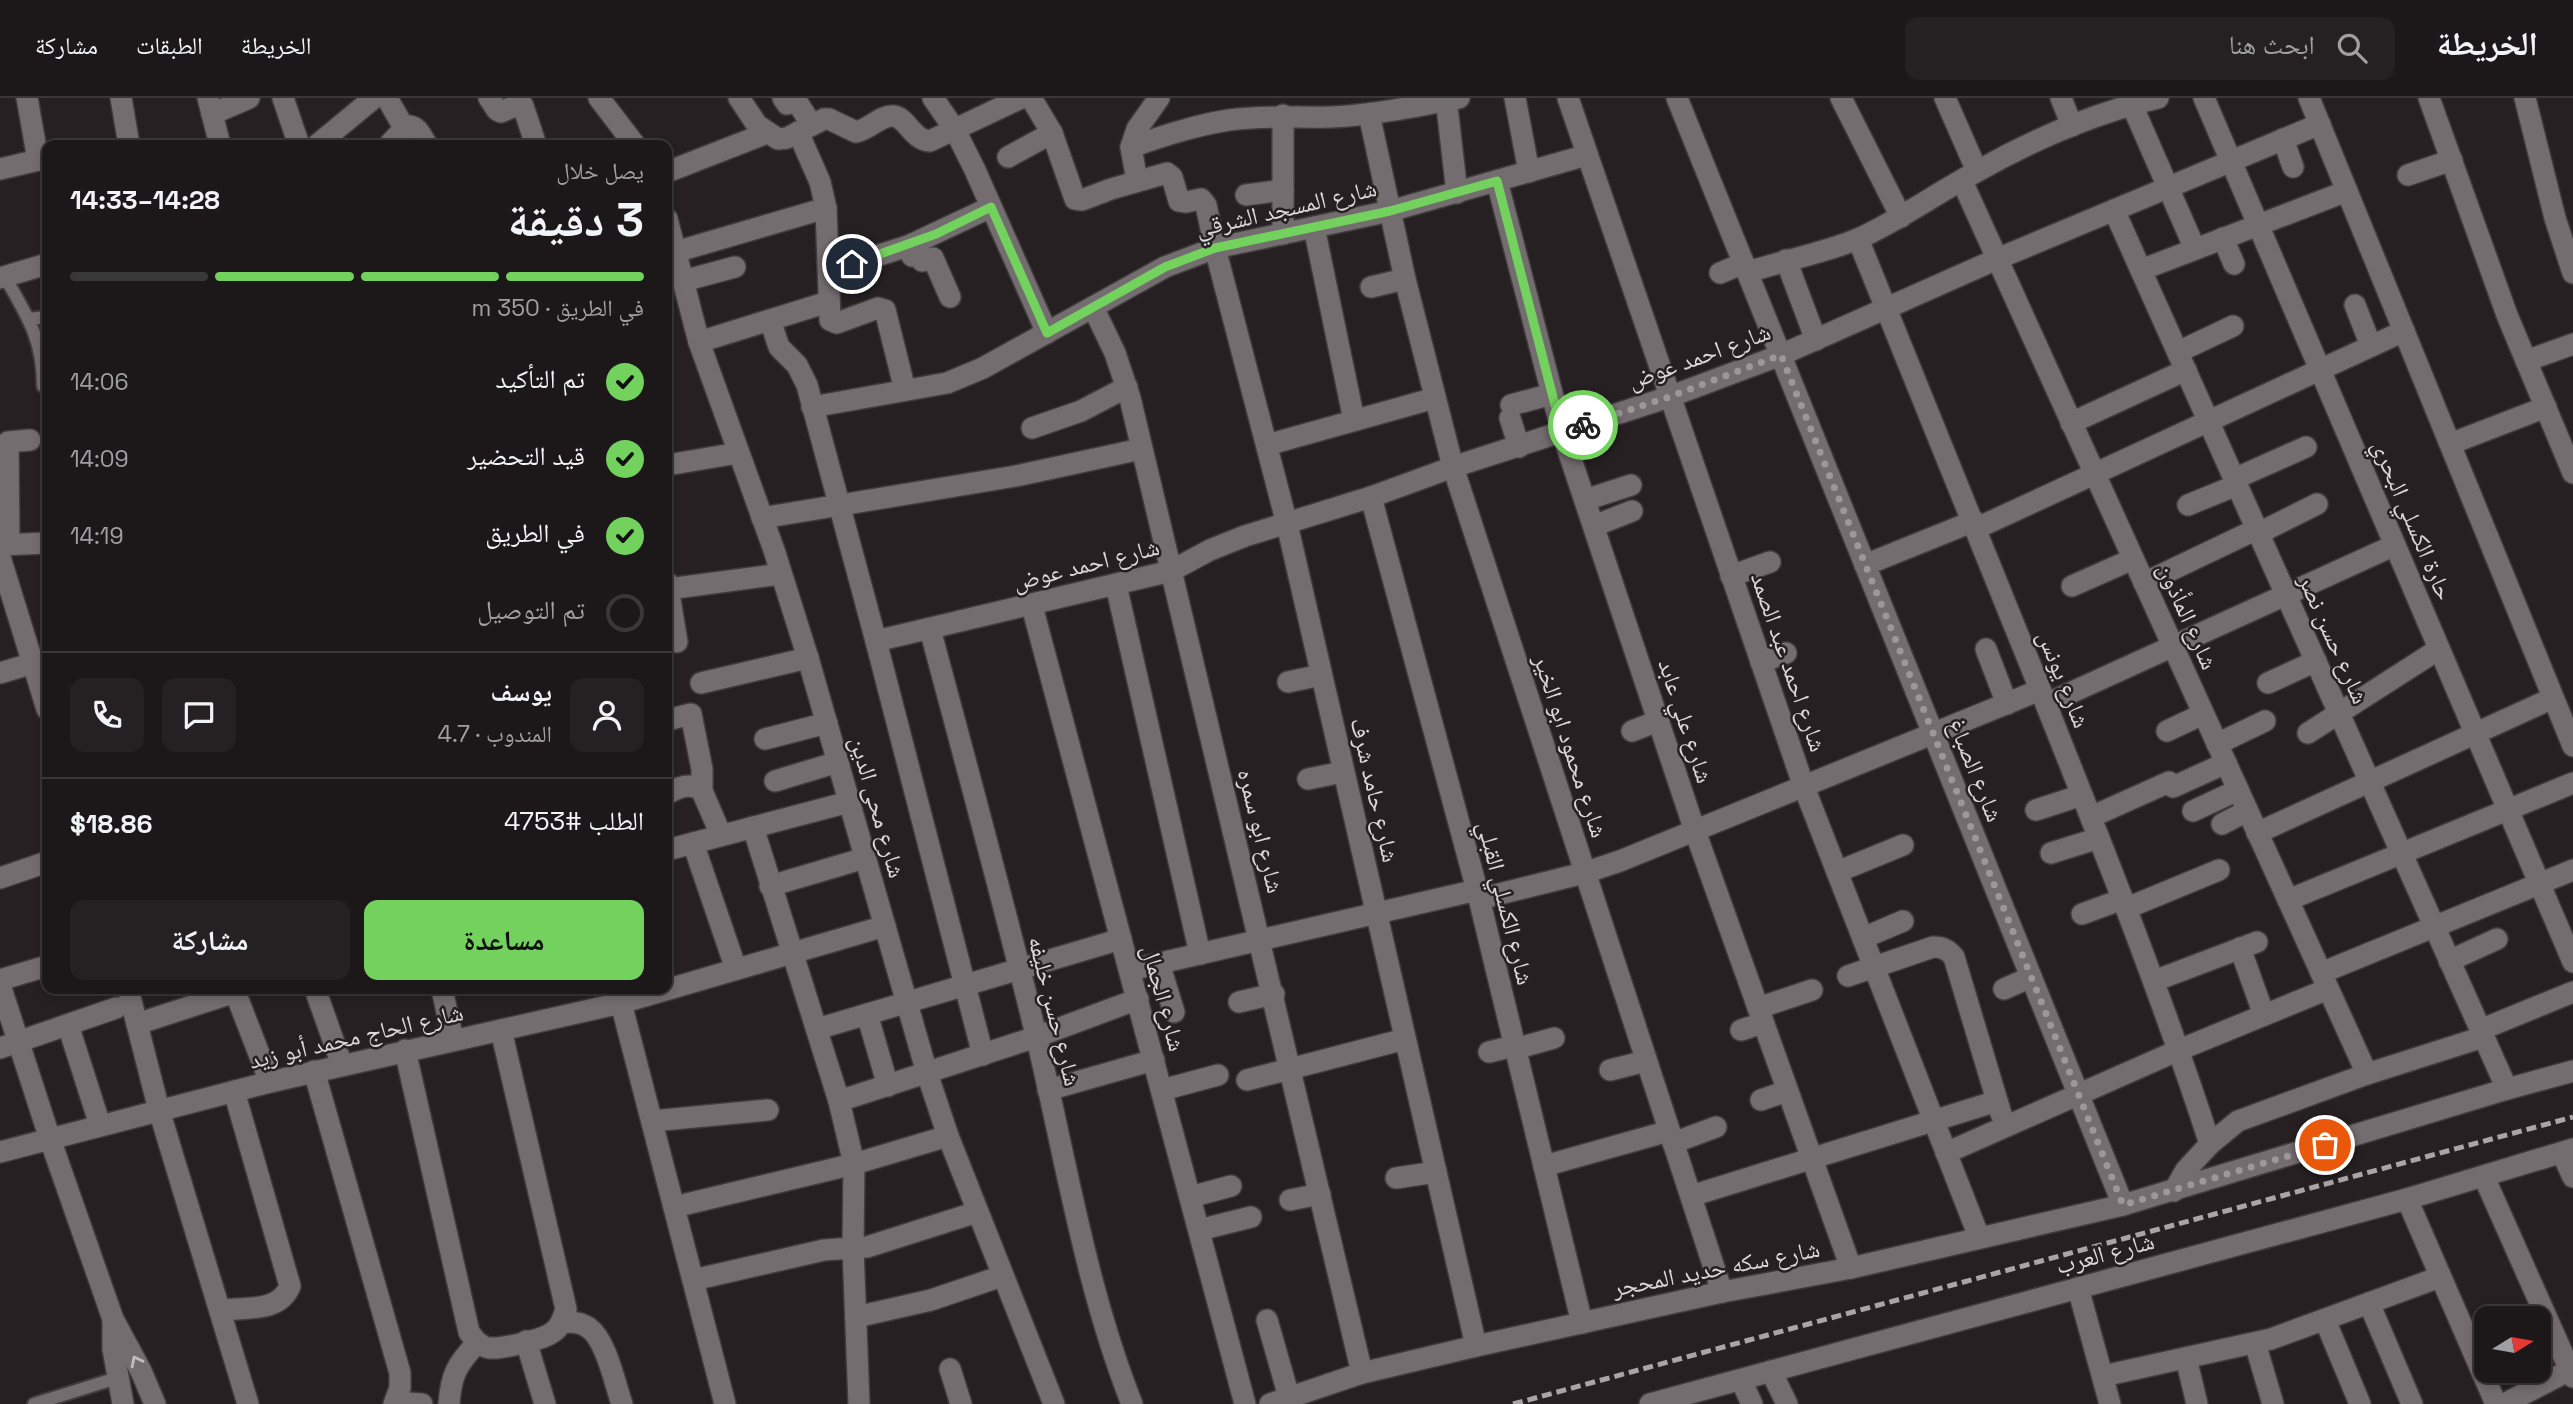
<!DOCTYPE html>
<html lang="ar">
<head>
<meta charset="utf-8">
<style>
	:root { --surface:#1c181a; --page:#252123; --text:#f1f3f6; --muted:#a0a0a2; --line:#3a3739; --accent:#72d25d }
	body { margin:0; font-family:"Space Grotesk","Noto Naskh Arabic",sans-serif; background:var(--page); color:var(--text); direction:rtl; height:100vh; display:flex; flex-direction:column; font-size:26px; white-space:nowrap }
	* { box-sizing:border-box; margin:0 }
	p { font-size:23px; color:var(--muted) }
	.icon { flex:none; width:38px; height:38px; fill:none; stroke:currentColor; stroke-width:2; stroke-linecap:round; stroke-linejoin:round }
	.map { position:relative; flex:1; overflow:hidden; direction:ltr }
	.details { position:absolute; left:42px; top:42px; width:630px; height:854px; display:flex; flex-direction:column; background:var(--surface); border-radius:14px; box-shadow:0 4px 10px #0003,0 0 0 2px var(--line); direction:rtl }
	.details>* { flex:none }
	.needle { width:46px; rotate:79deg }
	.tools { position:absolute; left:2474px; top:1208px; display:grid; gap:14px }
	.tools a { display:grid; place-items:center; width:77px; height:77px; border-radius:14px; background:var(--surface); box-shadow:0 4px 10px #0003,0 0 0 2px var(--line); font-size:35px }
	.pin { position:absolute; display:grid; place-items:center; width:60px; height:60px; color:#fff; margin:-30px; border:4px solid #fff; border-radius:50%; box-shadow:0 2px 7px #0007 }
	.courier { position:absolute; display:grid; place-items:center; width:70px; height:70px; margin:-35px; border:5px solid #72d25d; border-radius:50%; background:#fff; color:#222; box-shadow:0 2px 9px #0007 }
	.overview em { font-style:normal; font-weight:700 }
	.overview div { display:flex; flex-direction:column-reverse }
	.overview { display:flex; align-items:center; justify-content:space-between; height:119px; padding:0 28px }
	h1 { font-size:46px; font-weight:700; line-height:52px }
	.bar { display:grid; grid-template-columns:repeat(4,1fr); gap:10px 7px; align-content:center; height:84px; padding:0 28px }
	.bar i { height:9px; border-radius:5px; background:var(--line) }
	.bar .on { background:var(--accent) }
	.bar p { grid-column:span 4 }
	.line { display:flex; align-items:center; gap:18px; padding:0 28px; border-top:2px solid var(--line) }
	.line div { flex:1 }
	.round { display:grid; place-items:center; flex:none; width:74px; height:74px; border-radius:14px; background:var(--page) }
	ol { padding:0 28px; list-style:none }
	li { display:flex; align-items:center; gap:21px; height:77px }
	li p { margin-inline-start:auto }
	li .icon { padding:7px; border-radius:50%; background:var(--accent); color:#111; stroke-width:4 }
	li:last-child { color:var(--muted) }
	li i { width:38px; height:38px; border:4px solid var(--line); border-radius:50% }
	.action { display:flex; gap:14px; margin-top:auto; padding:14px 28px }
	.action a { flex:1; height:80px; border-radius:14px; background:var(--accent); color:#111; font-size:28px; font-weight:700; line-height:80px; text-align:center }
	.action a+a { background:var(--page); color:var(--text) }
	header { display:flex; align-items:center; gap:42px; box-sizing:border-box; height:98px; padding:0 35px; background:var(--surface); border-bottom:2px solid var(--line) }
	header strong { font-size:33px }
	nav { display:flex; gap:38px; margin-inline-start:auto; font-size:24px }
	.search { width:490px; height:63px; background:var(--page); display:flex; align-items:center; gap:18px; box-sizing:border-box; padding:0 24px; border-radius:14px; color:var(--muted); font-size:26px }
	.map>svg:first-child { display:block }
</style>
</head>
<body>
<header>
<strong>الخريطة</strong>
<div class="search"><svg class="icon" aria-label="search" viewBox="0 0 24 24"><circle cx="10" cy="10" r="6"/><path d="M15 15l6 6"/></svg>ابحث هنا</div>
<nav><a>الخريطة</a><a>الطبقات</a><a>مشاركة</a></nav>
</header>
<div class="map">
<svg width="2573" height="1306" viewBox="0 0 2573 1306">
	<rect width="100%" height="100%" fill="#262022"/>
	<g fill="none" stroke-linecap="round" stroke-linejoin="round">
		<defs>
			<g id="service">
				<path d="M 5,179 C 27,218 43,241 43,288"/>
				<polyline points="29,221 47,219"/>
				<polyline points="34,1306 117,1280"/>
			</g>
			<g id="minor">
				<polyline points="27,0 38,62"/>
				<polyline points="121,0 129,47"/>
				<polyline points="208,0 220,47"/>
				<polyline points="283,0 299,47"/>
				<polyline points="387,0 403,28 402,33 389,47"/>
				<polyline points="489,0 497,12 501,14 517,7 523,8 536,47"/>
				<polyline points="599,0 635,47"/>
				<path d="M 739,0 L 757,27 L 778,41 L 787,40 L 824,21 L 829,21 L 856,34 C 868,32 881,17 893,18 C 907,19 912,42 930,43 L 1021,0"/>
				<polyline points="783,0 787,6 797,4 812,27"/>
				<polyline points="933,0 955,32 975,72 1047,235"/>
				<polyline points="1031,0 1052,35 1075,101 1082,102 1111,91 1167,75 1172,79 1179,103 1186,104 1201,101 1206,107 1215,150 1287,426 1476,1248"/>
				<polyline points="1446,0 1457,95"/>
				<polyline points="1515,0 1529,74"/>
				<polyline points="1568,0 1804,689 1979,1139"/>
				<polyline points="1677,0 2123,1107"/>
				<polyline points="1841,0 1901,119"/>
				<polyline points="1945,0 1977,73"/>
				<polyline points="2061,0 2072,28"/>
				<polyline points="2204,0 2573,864"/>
				<polyline points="2309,0 2573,648"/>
				<polyline points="2429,0 2507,217 2573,375"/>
				<polyline points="2525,0 2555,120 2573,175"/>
				<polyline points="2132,7 2195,151"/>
				<polyline points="212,16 249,0"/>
				<polyline points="1369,16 1405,181 1453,369 1722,1194"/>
				<polyline points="1283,17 1283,136"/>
				<path d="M 403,28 C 418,26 420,36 427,47"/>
				<polyline points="798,34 820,84 826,110 830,222 837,225 878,210 885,212 905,292"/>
				<polyline points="2283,41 2293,69"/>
				<polyline points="317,47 374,0"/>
				<path d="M 1131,49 C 1163,38 1196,27 1229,22 C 1264,17 1297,20 1331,19 C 1374,17 1418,8 1459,0"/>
				<polyline points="1008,59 1052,35"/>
				<polyline points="0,71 47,60"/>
				<polyline points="667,74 767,35"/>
				<polyline points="2408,77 2452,62"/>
				<polyline points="1137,83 1131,49 1137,31 1159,0"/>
				<polyline points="1497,83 1562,334 1695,733 1851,1170"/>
				<polyline points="1962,83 2367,976"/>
				<polyline points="1246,97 1283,92"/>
				<polyline points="2114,112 2507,991"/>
				<polyline points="667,121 699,244 774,452 808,560 927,975 948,1038 1054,1306"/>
				<polyline points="1314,129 1354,322"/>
				<polyline points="2223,140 2234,166"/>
				<path d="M 1858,141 C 1919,291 1980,441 2040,591 C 2100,742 2160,892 2210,1046"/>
				<polyline points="908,148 912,158 919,156 922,163 933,160 950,199"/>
				<polyline points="675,154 826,110"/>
				<polyline points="1786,162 1816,242"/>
				<polyline points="2141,172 2347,93"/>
				<polyline points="829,173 908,148 991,109"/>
				<path d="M 1748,174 C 1782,163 1828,154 1860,140 C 1901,121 1937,95 1976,74 C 2032,42 2095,15 2158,0"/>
				<polyline points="1720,175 1744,165"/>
				<polyline points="0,180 47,166"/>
				<polyline points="683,183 735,169"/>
				<polyline points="1371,189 1405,181"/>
				<polyline points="2355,207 2371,248"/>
				<polyline points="1093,209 1115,255 1130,300 1362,1275"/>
				<polyline points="770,222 779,249 797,267 807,287 876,543 983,957"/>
				<polyline points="699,244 828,204"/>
				<polyline points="2178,254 2233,228"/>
				<polyline points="2526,263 2573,246"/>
				<polyline points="1511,307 1552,296"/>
				<polyline points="812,309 947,285 983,270 1165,169 1215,150 1390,113 1587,57"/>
				<polyline points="1510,320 1519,349"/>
				<polyline points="2071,325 2186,272"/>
				<polyline points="1032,330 1081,313 1127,289"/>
				<polyline points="2450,346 2546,309"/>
				<polyline points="1267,347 1435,300"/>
				<polyline points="667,367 738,355"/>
				<polyline points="2234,381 2306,349"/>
				<polyline points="1371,399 1477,792 1582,1225"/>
				<polyline points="1585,402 1631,387"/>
				<polyline points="2188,407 2237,387"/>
				<polyline points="762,420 1016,378 1141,351"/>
				<polyline points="1594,428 1632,413"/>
				<polyline points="1977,430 2404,233"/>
				<polyline points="2259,435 2317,406"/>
				<polyline points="0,447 47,445"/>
				<polyline points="9,447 8,344 30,342"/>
				<polyline points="0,459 47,611"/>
				<polyline points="1865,467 1974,423"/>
				<polyline points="1731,478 1770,464"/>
				<polyline points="667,484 677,544"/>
				<polyline points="2144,485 2257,431"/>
				<polyline points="1116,487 1200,856"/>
				<polyline points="2072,488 2133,461"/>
				<polyline points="668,491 781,476"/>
				<polyline points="1032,508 1245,1306"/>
				<path d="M 930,531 C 966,666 1003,801 1036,937 C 1066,1061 1085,1187 1132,1306"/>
				<polyline points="876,543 1171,473 1210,452 1245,438 1371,399 1453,369 1669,299 1781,257 1997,161 2320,26"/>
				<polyline points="1986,551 2007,606"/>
				<polyline points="1761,564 1786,555"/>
				<polyline points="0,575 47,561"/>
				<polyline points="1288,584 1321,577"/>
				<polyline points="701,585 808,560"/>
				<polyline points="2268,585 2316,563"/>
				<polyline points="2046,606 2395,447"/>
				<polyline points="667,622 691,616 702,671 702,693"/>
				<polyline points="1632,633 1658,623"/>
				<polyline points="2167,633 2203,616"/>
				<polyline points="2308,635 2439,551"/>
				<polyline points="765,641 827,625"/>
				<polyline points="2217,646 2265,623"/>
				<polyline points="1308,681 1343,674"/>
				<polyline points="775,683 838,664"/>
				<path d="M 667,696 C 678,689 691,684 702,693 L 721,737"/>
				<polyline points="2036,712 2082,697"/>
				<polyline points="2193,713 2238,692"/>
				<polyline points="2091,719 2169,684 2173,689 2226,665"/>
				<polyline points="2222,726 2247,713"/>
				<polyline points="753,729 839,1003 854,1066 853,1150 859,1306"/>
				<polyline points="2257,735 2553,600"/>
				<polyline points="693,745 736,871"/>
				<polyline points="667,752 849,704"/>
				<polyline points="2051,755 2099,740"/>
				<polyline points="1837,774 1903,747"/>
				<polyline points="0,780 47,764"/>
				<polyline points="770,788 865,760"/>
				<polyline points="1479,801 1584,775 1620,763 2040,592"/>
				<polyline points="2288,802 2573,685"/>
				<polyline points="2127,810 2219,772"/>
				<polyline points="2082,816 2123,801"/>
				<polyline points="1863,840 1903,823"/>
				<polyline points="2240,850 2264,917"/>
				<polyline points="2449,863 2497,841"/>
				<polyline points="1159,865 1174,914"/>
				<polyline points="1130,872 1477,792"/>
				<polyline points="2321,875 2573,772"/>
				<path d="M 1848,878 L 1933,849 C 1943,849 1948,852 1954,859 L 2001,1016"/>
				<polyline points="0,882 47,868"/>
				<polyline points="2154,883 2257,844"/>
				<polyline points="0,887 50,1041 113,1221 141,1273 155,1306"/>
				<polyline points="128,891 159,1012 248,1306"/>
				<polyline points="234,891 270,984"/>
				<polyline points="315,891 342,967"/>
				<polyline points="442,891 453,942"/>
				<polyline points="2004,891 2031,879"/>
				<polyline points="1239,904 1274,896"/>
				<polyline points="621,905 725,1306"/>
				<polyline points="1758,910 1812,892"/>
				<polyline points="867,916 888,988"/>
				<polyline points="137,926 235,894"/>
				<polyline points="68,927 100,1027"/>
				<polyline points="817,931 1121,841"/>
				<polyline points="1741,932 1763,925"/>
				<polyline points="2480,932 2573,894"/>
				<polyline points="0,950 116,910"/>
				<polyline points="1515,951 1554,940"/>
				<path d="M 405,952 L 469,1234 C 474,1241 479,1248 489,1250 C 502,1251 543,1242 553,1234 C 561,1229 563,1220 566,1211 L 501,932"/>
				<polyline points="1489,954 1514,948"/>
				<polyline points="1610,972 1646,963"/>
				<polyline points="314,973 400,1275 400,1290 394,1306"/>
				<polyline points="1247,982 1405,941"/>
				<polyline points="1048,992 1154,962"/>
				<polyline points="1162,992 1218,977"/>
				<polyline points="1761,1002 1787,993"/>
				<polyline points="839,1003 1036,939 1138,901"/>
				<polyline points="652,1023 768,1012"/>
				<polyline points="1673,1045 1716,1029"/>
				<polyline points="0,1054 270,984 621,905 885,828"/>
				<polyline points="1946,1055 2179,952 2328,891"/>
				<polyline points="2562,1055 2573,1079"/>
				<polyline points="1544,1068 1669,1033"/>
				<polyline points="2484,1079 2573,1279"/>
				<polyline points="1396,1080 1436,1074"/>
				<polyline points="2174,1093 2186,1072 2210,1046 2238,1023 2367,976 2483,939"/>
				<polyline points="1691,1098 1997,1003"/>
				<polyline points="1190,1099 1231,1088"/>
				<polyline points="2407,1101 2496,1306"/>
				<polyline points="1290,1102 1320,1096"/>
				<polyline points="674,1109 854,1066 948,1038"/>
				<polyline points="1199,1132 1251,1119"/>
				<polyline points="693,1182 824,1152 867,1149 977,1114"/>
				<polyline points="2078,1190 2110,1306"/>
				<polyline points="2369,1205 2412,1306"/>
				<path d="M 220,1212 C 246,1209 279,1215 290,1188 L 234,993"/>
				<polyline points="856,1219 931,1202 1002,1178"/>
				<polyline points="1267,1222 1289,1299"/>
				<polyline points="2325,1222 2360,1306"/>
				<polyline points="113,1223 113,1251 123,1306"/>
				<path d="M 562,1224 C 572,1224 581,1224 589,1230 C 606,1242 615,1286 622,1306"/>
				<polyline points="526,1243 545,1306"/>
				<polyline points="2255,1245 2273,1306"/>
				<polyline points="2186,1260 2197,1306"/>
				<polyline points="950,1271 961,1306"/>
				<polyline points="1771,1273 1787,1306"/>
				<polyline points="2103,1278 2271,1241 2440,1179"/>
				<polyline points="1741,1282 1752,1306"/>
				<polyline points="395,1304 422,1306"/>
				<path d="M 449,1306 C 451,1277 457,1266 477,1245"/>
				<polyline points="1270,1306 1362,1275 1476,1248 1722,1194 1851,1170 2123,1107 2507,991 2573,973"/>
				<polyline points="1650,1306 2407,1101 2573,1051"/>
				<polyline points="2504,1306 2570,1272"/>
			</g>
		</defs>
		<use href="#service" stroke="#403b3d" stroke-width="16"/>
		<use href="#minor" stroke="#403b3d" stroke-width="24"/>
		<use href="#service" stroke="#746d70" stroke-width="12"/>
		<use href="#minor" stroke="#746d70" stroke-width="21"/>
		<polyline stroke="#a9a5a7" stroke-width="5" stroke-dasharray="10 5" stroke-linecap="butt" points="1513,1306 2573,1019"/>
	</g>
	<defs><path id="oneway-chevron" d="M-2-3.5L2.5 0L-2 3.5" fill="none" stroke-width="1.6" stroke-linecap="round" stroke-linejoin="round" transform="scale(1.75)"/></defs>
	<use stroke="#c1bdbf" href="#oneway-chevron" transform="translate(136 1263) rotate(-117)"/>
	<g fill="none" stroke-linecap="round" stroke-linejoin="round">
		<polyline stroke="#9c9899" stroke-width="7" stroke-dasharray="0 12.6" points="1583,327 1669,299 1781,257 2123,1107 2325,1047"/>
		<polyline stroke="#72d25d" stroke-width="9" points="852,166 936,136 991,109 1047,235 1165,169 1215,150 1390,113 1497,83 1562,334 1583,327"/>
	</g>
	<g text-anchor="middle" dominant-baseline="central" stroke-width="5" stroke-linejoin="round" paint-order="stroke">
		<g font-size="24" fill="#dbd8d9" stroke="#262022">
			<text transform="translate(1286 110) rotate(-13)">شارع المسجد الشرقي</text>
			<text transform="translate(1699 258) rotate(-20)">شارع احمد عوض</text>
			<text transform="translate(2413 422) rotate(67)">حارة الكسلي البحري</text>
			<text transform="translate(1086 466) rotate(-14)">شارع احمد عوض</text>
			<text transform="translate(2188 518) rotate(66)">شارع المأذون</text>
			<text transform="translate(2334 541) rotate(66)">شارع حسن نصر</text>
			<text transform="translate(1789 564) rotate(71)">شارع احمد عبد الصمد</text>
			<text transform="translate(2064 581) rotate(68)">شارع يونس</text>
			<text transform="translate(1686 623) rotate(72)">شارع علي عابد</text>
			<text transform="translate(1571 648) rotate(72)">شارع محمود ابو الخير</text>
			<text transform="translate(1976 672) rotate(68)">شارع الصباغ</text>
			<text transform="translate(1375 692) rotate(77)">شارع حامد شرف</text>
			<text transform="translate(878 709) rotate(74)">شارع محى الدين</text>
			<text transform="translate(1261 733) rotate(76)">شارع ابو سمره</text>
			<text transform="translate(1506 805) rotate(76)">شارع الكسلي القبلي</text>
			<text transform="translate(1164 900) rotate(75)">شارع الجمال</text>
			<text transform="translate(1055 913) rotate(76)">شارع حسن خليفه</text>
			<text transform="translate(356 938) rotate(-13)">شارع الحاج محمد أبو زيد</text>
			<text transform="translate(2105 1155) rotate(-15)">شارع العرب</text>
			<text transform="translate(1716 1170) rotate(-11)">شارع سكه حديد المحجر</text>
		</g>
	</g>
</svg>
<div class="tools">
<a><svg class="needle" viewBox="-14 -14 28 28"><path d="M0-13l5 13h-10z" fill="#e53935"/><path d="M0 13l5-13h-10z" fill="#a0a0a2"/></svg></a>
</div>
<div class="pin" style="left:2325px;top:1047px;background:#ea580c"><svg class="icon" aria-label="bag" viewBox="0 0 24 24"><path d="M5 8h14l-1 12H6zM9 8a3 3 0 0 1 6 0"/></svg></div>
<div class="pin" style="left:852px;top:166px;background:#1f2937"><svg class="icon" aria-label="home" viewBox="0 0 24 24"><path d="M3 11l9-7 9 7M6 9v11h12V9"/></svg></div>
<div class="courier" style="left:1583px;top:327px"><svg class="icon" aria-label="bike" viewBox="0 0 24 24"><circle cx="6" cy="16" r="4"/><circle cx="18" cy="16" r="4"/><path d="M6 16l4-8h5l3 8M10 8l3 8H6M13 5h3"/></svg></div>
<section class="details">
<div class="overview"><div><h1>3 دقيقة</h1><p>يصل خلال</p></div><em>14:28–14:33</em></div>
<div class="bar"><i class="on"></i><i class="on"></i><i class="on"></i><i></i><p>في الطريق · 350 m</p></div>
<ol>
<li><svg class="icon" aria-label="check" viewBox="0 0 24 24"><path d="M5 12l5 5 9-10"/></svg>تم التأكيد<p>14:06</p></li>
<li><svg class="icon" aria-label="check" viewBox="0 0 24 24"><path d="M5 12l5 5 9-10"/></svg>قيد التحضير<p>14:09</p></li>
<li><svg class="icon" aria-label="check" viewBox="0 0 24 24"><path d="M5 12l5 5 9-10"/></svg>في الطريق<p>14:19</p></li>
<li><i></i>تم التوصيل</li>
</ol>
<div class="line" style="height:126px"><a class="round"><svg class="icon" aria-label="person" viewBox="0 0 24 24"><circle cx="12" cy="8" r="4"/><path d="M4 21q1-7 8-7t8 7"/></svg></a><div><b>يوسف</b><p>المندوب · 4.7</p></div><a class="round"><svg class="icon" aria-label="chat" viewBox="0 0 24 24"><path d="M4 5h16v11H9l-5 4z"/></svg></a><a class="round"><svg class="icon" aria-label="phone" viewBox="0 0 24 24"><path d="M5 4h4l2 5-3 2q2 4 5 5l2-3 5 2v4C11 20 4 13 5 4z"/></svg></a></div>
<div class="line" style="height:91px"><div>الطلب #4753</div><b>$18.86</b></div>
<div class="action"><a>مساعدة</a><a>مشاركة</a></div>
</section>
</div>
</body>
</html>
